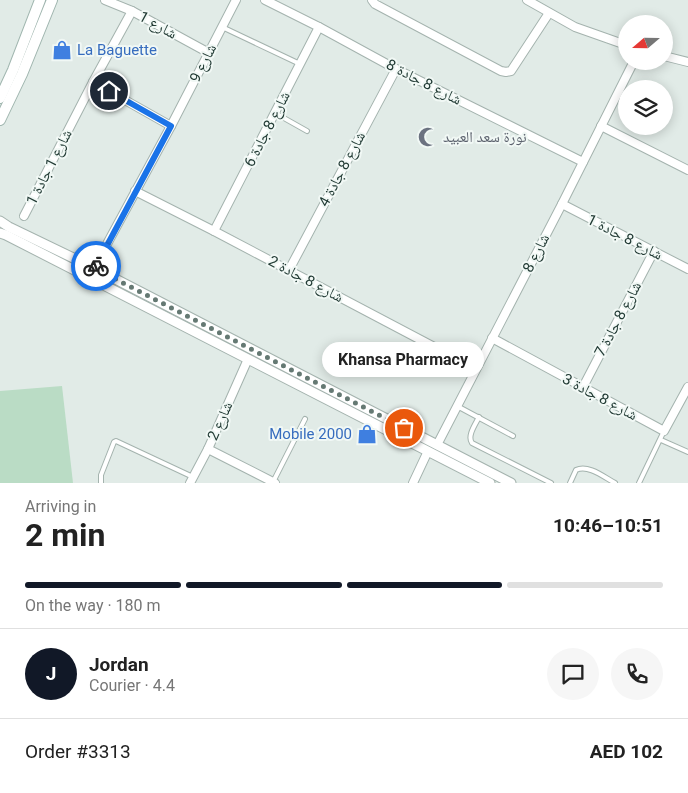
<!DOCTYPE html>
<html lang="en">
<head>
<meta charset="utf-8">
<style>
	:root { --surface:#fff; --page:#f6f6f6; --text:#222; --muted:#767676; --line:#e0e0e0; --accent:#111827 }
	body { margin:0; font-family:Roboto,"Noto Naskh Arabic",sans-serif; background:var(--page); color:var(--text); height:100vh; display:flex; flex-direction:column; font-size:19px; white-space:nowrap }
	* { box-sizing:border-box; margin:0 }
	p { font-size:16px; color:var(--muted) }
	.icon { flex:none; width:28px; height:28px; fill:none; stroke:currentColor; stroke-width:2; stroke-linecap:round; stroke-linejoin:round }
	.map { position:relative; height:483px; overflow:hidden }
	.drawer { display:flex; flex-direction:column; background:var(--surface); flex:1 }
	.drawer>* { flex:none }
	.needle { width:32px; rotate:250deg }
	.controls { position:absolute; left:618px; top:15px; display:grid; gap:10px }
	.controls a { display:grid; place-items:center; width:55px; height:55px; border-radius:50%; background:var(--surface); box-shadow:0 2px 12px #0003; font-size:25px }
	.pin { position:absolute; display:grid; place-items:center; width:42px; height:42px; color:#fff; margin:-21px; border:2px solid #fff; border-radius:50%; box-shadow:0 1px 5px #0007 }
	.courier { position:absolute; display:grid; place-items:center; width:50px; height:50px; margin:-25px; border:4px solid #1a73e8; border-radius:50%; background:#fff; color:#222; box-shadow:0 1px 6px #0007 }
	.bubble { position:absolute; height:35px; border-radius:18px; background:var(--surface); box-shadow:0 2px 12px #0003; font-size:16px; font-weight:700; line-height:35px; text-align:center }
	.head em { font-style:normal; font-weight:700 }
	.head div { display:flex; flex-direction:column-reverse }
	.head { display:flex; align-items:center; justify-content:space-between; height:85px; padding:0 25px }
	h1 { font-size:32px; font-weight:700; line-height:38px }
	.bar { display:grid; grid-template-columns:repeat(4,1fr); gap:8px 5px; align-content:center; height:60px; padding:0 25px }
	.bar i { height:6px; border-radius:4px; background:var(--line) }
	.bar .selected { background:var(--accent) }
	.bar p { grid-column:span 4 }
	.line { display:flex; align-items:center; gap:12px; padding:0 25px; border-top:1px solid var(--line) }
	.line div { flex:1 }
	.round { display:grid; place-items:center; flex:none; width:52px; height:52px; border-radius:26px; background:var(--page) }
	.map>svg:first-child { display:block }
</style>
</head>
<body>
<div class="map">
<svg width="688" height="483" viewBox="0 0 688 483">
	<rect width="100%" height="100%" fill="#e1ebe7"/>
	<polygon fill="#badcc5" points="62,386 73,483 0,483 0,391"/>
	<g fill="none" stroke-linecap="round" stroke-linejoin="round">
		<defs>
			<g id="service">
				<polyline points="222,27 300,64"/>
				<polyline points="275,113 307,131"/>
				<polyline points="457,406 513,436"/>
				<path d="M 479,417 C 475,425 467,436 472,443 L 551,483"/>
				<polyline points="661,440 688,452"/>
				<polyline points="273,482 305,419"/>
				<polyline points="101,483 101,475 114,442 116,441 193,477"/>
				<path d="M 570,483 L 576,470 C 588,464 604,477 615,483"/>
				<polyline points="639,483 664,431"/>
			</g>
			<g id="minor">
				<polyline points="105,0 132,11 209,53"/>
				<polyline points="265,0 319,27 396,69 583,162"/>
				<polyline points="372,0 375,4 501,71 506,72 511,71 549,13"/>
				<polyline points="527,0 575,27 626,45"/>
				<polyline points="664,56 688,62"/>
				<polyline points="93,82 171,126"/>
				<polyline points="601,126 688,170"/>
				<polyline points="135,191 214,231 476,369"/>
				<polyline points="562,204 688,269"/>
				<polyline points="24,216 93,82 132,11"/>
				<polyline points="214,231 319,27"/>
				<polyline points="94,268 171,126 236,0"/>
				<polyline points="289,270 396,69"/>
				<polyline points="492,338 664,431 688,387"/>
				<polyline points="583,387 654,251"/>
				<polyline points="437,445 562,204 634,61"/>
				<polyline points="208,449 275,483"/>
				<polyline points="190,483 208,449 248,359"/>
				<polyline points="413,483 428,451"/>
			</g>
			<g id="tertiary">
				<polyline points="0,221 9,227 94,268 511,483"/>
				<polyline points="0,233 6,235 490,483"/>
			</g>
			<g id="secondary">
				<polyline points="0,98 13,70 40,0"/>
				<polyline points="0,120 22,74 52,0"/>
			</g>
		</defs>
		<use href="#service" stroke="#a4b3ae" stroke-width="6"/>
		<use href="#minor" stroke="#a4b3ae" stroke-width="10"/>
		<use href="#tertiary" stroke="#a4b3ae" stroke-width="11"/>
		<use href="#secondary" stroke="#a0b6af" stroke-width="12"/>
		<use href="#service" stroke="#fff" stroke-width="4"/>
		<use href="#minor" stroke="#fff" stroke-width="8"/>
		<use href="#tertiary" stroke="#fff" stroke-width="9"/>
		<use href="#secondary" stroke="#fff" stroke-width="10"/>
	</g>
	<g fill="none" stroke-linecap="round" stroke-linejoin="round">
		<polyline stroke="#657973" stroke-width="5" stroke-dasharray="0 9" points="96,266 94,268 404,428"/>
		<polyline stroke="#1a73e8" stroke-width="6" points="96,266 171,126 109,91"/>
	</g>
	<defs>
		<symbol id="shop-bare" viewBox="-9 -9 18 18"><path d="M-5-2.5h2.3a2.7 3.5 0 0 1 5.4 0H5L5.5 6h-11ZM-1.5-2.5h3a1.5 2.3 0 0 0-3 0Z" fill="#3f7fe0" stroke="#f1f8f5" stroke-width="2.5" paint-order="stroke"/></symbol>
		<symbol id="mosque-bare" viewBox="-9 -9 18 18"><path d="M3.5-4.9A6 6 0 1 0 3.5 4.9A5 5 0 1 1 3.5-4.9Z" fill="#6b7280" stroke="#f1f8f5" stroke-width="2.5" paint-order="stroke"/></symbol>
	</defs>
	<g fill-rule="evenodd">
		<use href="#shop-bare" x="48" y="36" width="28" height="28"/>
		<use href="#mosque-bare" x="414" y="123" width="28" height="28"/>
		<use href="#shop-bare" x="353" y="420" width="28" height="28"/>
	</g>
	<g text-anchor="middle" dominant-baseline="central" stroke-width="4" stroke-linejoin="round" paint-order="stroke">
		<g font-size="15" fill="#223b35" stroke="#f1f8f5">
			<text transform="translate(158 25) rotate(29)">شارع 1</text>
			<text transform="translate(203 63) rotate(-63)">شارع 9</text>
			<text transform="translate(424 82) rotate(27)">شارع 8 جادة 8</text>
			<text transform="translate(267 129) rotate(-63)">شارع 8 جادة 6</text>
			<text transform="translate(49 167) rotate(-63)">شارع 1 جادة 1</text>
			<text transform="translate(342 169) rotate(-62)">شارع 8 جادة 4</text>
			<text transform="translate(625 237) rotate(27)">شارع 8 جادة 1</text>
			<text transform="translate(536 253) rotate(-63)">شارع 8</text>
			<text transform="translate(306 279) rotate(28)">شارع 8 جادة 2</text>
			<text transform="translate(618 319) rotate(-62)">شارع 8 جادة 7</text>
			<text transform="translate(600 397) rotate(28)">شارع 8 جادة 3</text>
			<text transform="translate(220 421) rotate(-66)">شارع 2</text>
		</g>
		<g font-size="15" fill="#366cbe" stroke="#f1f8f5" text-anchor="start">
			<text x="77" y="50">La Baguette</text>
			<text x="352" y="434" text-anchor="end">Mobile 2000</text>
		</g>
		<g font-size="15" fill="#5b616d" stroke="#f1f8f5" text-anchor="start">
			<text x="443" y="137">نورة سعد العبيد</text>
		</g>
	</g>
</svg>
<div class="controls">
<a><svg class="needle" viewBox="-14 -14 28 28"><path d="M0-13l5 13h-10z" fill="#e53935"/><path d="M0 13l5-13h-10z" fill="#767676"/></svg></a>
<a><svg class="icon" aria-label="layers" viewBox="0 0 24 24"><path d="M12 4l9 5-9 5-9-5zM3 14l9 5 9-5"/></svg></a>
</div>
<div class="pin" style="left:404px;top:428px;background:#ea580c"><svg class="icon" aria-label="bag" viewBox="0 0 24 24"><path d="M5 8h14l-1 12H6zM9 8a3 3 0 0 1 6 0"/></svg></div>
<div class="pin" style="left:109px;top:91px;background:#1f2937"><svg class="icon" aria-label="home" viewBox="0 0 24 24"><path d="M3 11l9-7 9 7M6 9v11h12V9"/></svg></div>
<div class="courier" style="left:96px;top:266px"><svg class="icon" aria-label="bike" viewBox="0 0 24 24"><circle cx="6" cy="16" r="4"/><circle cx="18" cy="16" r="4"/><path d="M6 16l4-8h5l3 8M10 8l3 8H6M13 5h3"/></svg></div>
<div class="bubble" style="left:322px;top:342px;width:162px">Khansa Pharmacy</div>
</div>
<section class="drawer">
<div class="head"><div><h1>2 min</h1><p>Arriving in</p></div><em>10:46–10:51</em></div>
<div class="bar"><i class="selected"></i><i class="selected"></i><i class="selected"></i><i></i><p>On the way · 180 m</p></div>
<div class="line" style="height:90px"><b class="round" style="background:var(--accent);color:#fff">J</b><div><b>Jordan</b><p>Courier · 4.4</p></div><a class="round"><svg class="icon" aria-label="chat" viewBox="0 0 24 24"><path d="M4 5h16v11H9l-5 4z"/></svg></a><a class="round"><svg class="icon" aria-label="phone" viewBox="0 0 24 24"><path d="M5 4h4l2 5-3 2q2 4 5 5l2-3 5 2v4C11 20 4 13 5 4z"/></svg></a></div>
<div class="line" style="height:65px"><div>Order #3313</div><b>AED 102</b></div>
</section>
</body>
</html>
